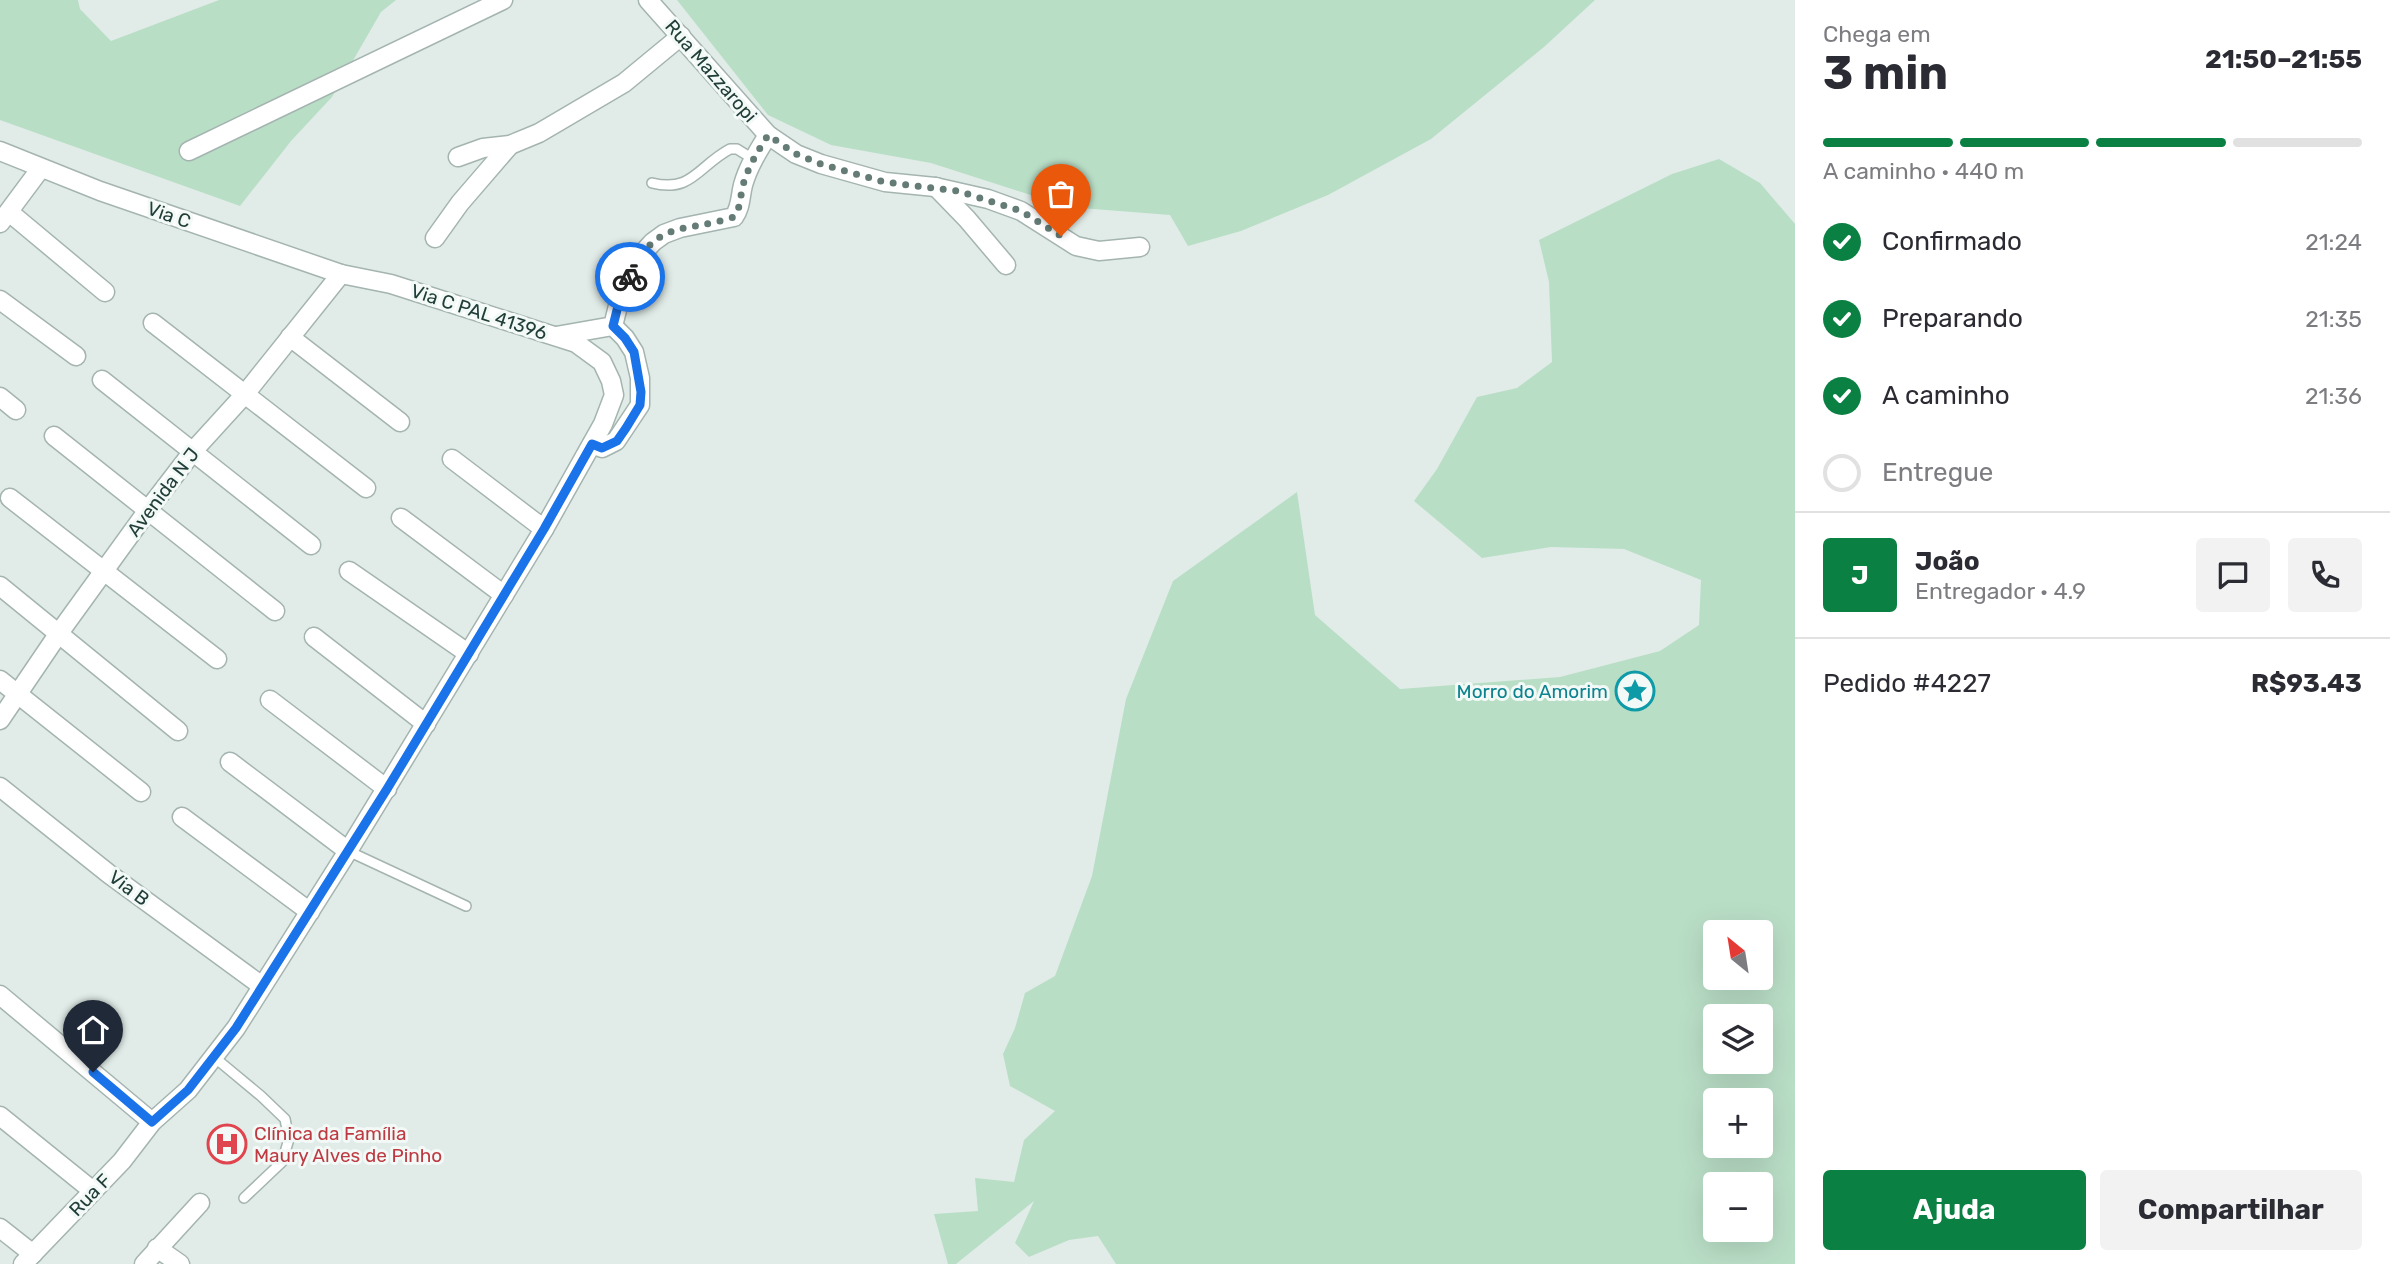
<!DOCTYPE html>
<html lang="pt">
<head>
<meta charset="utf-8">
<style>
	:root { --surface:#fff; --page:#f2f2f3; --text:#2b2b33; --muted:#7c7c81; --line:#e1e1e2; --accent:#0b8043 }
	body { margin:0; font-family:Rubik,sans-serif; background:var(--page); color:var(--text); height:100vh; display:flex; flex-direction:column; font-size:26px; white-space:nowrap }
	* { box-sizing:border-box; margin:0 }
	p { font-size:23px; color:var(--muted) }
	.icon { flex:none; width:38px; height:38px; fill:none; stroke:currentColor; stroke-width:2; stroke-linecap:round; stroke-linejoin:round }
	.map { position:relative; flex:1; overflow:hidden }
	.panel { display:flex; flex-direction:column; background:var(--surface); width:595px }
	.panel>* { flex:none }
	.needle { width:46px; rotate:330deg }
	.tools { position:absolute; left:1703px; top:920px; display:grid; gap:14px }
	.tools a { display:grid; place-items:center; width:70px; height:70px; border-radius:7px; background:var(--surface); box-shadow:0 7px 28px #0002; font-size:35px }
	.pin { position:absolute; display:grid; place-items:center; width:60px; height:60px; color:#fff; margin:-72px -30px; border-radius:50% 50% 50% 0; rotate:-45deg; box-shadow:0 0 7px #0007 }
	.pin .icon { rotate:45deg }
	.courier { position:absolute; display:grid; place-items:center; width:70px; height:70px; margin:-35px; border:5px solid #1a73e8; border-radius:50%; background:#fff; color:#222; box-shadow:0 2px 9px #0007 }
	.headline em { font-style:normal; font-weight:700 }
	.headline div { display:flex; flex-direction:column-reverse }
	.headline { display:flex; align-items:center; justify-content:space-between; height:119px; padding:0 28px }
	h1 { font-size:46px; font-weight:700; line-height:52px }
	.bar { display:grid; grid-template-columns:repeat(4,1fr); gap:10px 7px; align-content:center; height:84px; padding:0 28px }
	.bar i { height:9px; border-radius:5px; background:var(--line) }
	.bar .on { background:var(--accent) }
	.bar p { grid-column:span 4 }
	.line { display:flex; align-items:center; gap:18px; padding:0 28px; border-top:2px solid var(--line) }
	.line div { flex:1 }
	.round { display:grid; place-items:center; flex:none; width:74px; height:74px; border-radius:7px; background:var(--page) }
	ol { padding:0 28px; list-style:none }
	li { display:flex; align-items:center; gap:21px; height:77px }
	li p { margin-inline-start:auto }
	li .icon { padding:7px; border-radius:50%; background:var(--accent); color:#fff; stroke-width:4 }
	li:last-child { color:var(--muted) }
	li i { width:38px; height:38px; border:4px solid var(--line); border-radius:50% }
	.primary-button { display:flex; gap:14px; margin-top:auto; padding:14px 28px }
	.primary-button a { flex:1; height:80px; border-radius:7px; background:var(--accent); color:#fff; font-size:28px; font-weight:700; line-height:80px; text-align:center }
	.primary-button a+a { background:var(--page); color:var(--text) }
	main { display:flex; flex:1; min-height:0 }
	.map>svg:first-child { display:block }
</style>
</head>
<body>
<main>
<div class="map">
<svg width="1795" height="1264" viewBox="0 0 1795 1264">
	<rect width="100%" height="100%" fill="#e1ece8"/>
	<g fill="#b9dec6" fill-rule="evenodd">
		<polygon points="0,0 78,0 80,9 111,41 219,0 396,0 381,12 332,97 291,141 240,206 0,120"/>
		<polygon points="677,0 1595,0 1544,47 1431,139 1328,195 1241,231 1188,246 1170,215 1068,207 931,163 831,145 768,115"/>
		<path d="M 1719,159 L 1760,183 L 1795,224 L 1795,1264 L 1116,1264 L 1098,1236 L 1069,1240 L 1029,1257 L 1015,1243 L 1034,1201 L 956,1264 L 948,1264 L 934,1214 L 978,1211 L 975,1178 L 1014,1182 L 1024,1140 L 1055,1111 L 1010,1086 L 1003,1054 L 1015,1028 L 1025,993 L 1055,976 L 1092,876 L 1126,699 L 1173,581 L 1297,492 L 1315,615 L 1400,689 L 1560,677 L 1660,651 L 1699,625 L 1701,580 L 1624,549 L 1551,547 L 1482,558 L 1414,501 L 1437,469 L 1477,397 L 1517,388 L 1552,362 L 1549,282 L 1539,240 L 1672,174 ZM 1715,933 L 1760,933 L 1760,978 L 1715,978 ZM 1715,1017 L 1760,1017 L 1760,1062 L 1715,1062 ZM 1715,1101 L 1760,1101 L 1760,1146 L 1715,1146 ZM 1715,1185 L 1760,1185 L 1760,1230 L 1715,1230 Z"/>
	</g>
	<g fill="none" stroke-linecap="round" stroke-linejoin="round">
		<defs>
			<g id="service">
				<path d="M 652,183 C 692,193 698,166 730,149 L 737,149 L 753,159"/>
				<polyline points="348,851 466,906"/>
				<polyline points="214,1057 261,1096 285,1119 289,1139 282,1162 244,1198"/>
			</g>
			<g id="minor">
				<polyline points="648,0 768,135 796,154 821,164 885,182 935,187 988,199 1021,211 1076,246 1099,251 1140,247"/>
				<polyline points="0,151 100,191 341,274 391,284 576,343 602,362 611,381 614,395 603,424 544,529 348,851 236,1028 188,1090 152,1122 122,1161 23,1264"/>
				<polyline points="189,151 503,0"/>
				<polyline points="458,157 483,148 510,145 539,133 624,83 681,36"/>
				<polyline points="936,187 967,219 1006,265"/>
				<polyline points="9,212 105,292"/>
				<polyline points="0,223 41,168"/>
				<polyline points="435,238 460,203 510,145"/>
				<polyline points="0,300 76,356"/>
				<polyline points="153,323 366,488"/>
				<path d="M 556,336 L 613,326 L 620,298 L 639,257 L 653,242 L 664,234 L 680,228 L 734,217 C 741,207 740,197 743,185 C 748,167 758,151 768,135"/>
				<polyline points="290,337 400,422"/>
				<polyline points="102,380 311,545"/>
				<polyline points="0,397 16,410"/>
				<polyline points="54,436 275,611"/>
				<polyline points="592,444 602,448 616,441 640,405 640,378 634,352 625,338 613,326"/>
				<polyline points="452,459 544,529"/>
				<polyline points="10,498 217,659"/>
				<polyline points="401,518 504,595"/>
				<polyline points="349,571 469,654"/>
				<polyline points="0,586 178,731"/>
				<polyline points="314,637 426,724"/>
				<polyline points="0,680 141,792"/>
				<polyline points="270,700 387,789"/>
				<polyline points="0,720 59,633 148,510 194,450 245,394 341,274"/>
				<polyline points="230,762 348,851"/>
				<polyline points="0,787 109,874 262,986"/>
				<polyline points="182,817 310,912"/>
				<polyline points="0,995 152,1122"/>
				<polyline points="0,1116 93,1191"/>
				<polyline points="0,1228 33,1254"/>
				<polyline points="157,1248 180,1264"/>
				<polyline points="144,1264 200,1203"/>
			</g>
		</defs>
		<use href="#service" stroke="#a4b4b0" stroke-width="12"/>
		<use href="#minor" stroke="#a4b4b0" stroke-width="21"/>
		<use href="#service" stroke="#fff" stroke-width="9"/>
		<use href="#minor" stroke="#fff" stroke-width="18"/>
	</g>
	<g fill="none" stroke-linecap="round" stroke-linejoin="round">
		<path stroke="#647b76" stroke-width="7" stroke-dasharray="0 12.6" d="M 630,277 C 656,218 682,234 734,217 C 741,207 740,197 743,185 C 748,167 758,151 768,135 L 796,154 L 821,164 L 884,182 L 958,191 L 1021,211 L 1061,236"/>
		<polyline stroke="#1a73e8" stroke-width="9" points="93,1072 152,1122 188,1090 236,1028 387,789 544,529 592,444 602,448 617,441 626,428 640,405 641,392 634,352 625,338 613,326 620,298 630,277"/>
	</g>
	<defs>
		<symbol id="sight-ring" viewBox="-11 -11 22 22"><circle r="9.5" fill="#f2f9f6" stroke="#0f9aa8" stroke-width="1.5"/><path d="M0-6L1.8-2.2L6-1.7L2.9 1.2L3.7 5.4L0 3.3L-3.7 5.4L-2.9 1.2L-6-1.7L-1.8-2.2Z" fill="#0f9aa8"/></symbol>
		<symbol id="hospital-ring" viewBox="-11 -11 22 22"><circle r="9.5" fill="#f2f9f6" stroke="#e0444e" stroke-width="1.5"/><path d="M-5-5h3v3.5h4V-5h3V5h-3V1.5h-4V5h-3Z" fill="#e0444e"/></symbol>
	</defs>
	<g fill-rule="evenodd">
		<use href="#sight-ring" x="1613" y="669" width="44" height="44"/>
		<use href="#hospital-ring" x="205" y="1122" width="44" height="44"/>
	</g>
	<g text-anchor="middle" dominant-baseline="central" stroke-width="6" stroke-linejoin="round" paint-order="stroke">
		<g font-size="19" fill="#213e38" stroke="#f2f9f6">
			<text transform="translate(711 71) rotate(49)">Rua Mazzaropi</text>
			<text transform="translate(169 215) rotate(19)">Via C</text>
			<text transform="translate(479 312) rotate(18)">Via C PAL 41396</text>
			<text transform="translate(163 492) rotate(-53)">Avenida N J</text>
			<text transform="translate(129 888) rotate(37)">Via B</text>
			<text transform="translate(90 1195) rotate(-46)">Rua F</text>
		</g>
		<g font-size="19" fill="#0d838f" stroke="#f2f9f6" text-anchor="end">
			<text x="1608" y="691">Morro do Amorim</text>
		</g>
		<g font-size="19" fill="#be3a42" stroke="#f2f9f6" text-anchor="start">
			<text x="254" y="1133">Clínica da Família<tspan x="254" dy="22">Maury Alves de Pinho</tspan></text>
		</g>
	</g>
</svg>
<div class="tools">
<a><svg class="needle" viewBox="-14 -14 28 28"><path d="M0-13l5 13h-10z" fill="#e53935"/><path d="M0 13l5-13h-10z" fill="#7c7c81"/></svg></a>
<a><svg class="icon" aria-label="layers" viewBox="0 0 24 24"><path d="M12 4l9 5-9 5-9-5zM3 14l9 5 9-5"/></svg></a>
<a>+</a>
<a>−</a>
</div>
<div class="pin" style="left:1061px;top:236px;background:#ea580c"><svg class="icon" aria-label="bag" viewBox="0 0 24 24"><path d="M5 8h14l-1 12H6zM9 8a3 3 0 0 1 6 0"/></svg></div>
<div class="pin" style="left:93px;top:1072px;background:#1f2937"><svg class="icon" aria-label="home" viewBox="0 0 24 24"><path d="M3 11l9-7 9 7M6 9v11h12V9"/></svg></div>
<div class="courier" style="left:630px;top:277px"><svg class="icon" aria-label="bike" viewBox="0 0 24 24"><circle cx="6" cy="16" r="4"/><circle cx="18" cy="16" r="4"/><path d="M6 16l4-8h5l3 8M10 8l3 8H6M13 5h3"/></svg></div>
</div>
<section class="panel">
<div class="headline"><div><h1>3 min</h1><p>Chega em</p></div><em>21:50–21:55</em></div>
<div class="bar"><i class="on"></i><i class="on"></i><i class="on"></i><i></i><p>A caminho · 440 m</p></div>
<ol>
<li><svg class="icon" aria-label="check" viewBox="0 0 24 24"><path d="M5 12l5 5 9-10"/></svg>Confirmado<p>21:24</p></li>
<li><svg class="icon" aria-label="check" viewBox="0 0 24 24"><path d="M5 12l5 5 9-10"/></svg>Preparando<p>21:35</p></li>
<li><svg class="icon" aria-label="check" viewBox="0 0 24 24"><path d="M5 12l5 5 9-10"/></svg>A caminho<p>21:36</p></li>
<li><i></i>Entregue</li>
</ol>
<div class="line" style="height:126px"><b class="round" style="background:var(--accent);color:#fff">J</b><div><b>João</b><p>Entregador · 4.9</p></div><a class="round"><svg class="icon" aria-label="chat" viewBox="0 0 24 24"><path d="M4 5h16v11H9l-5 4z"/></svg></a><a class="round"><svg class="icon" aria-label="phone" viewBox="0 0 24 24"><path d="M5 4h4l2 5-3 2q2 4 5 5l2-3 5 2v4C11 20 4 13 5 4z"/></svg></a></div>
<div class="line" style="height:91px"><div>Pedido #4227</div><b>R$93.43</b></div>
<div class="primary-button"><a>Ajuda</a><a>Compartilhar</a></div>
</section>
</main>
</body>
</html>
